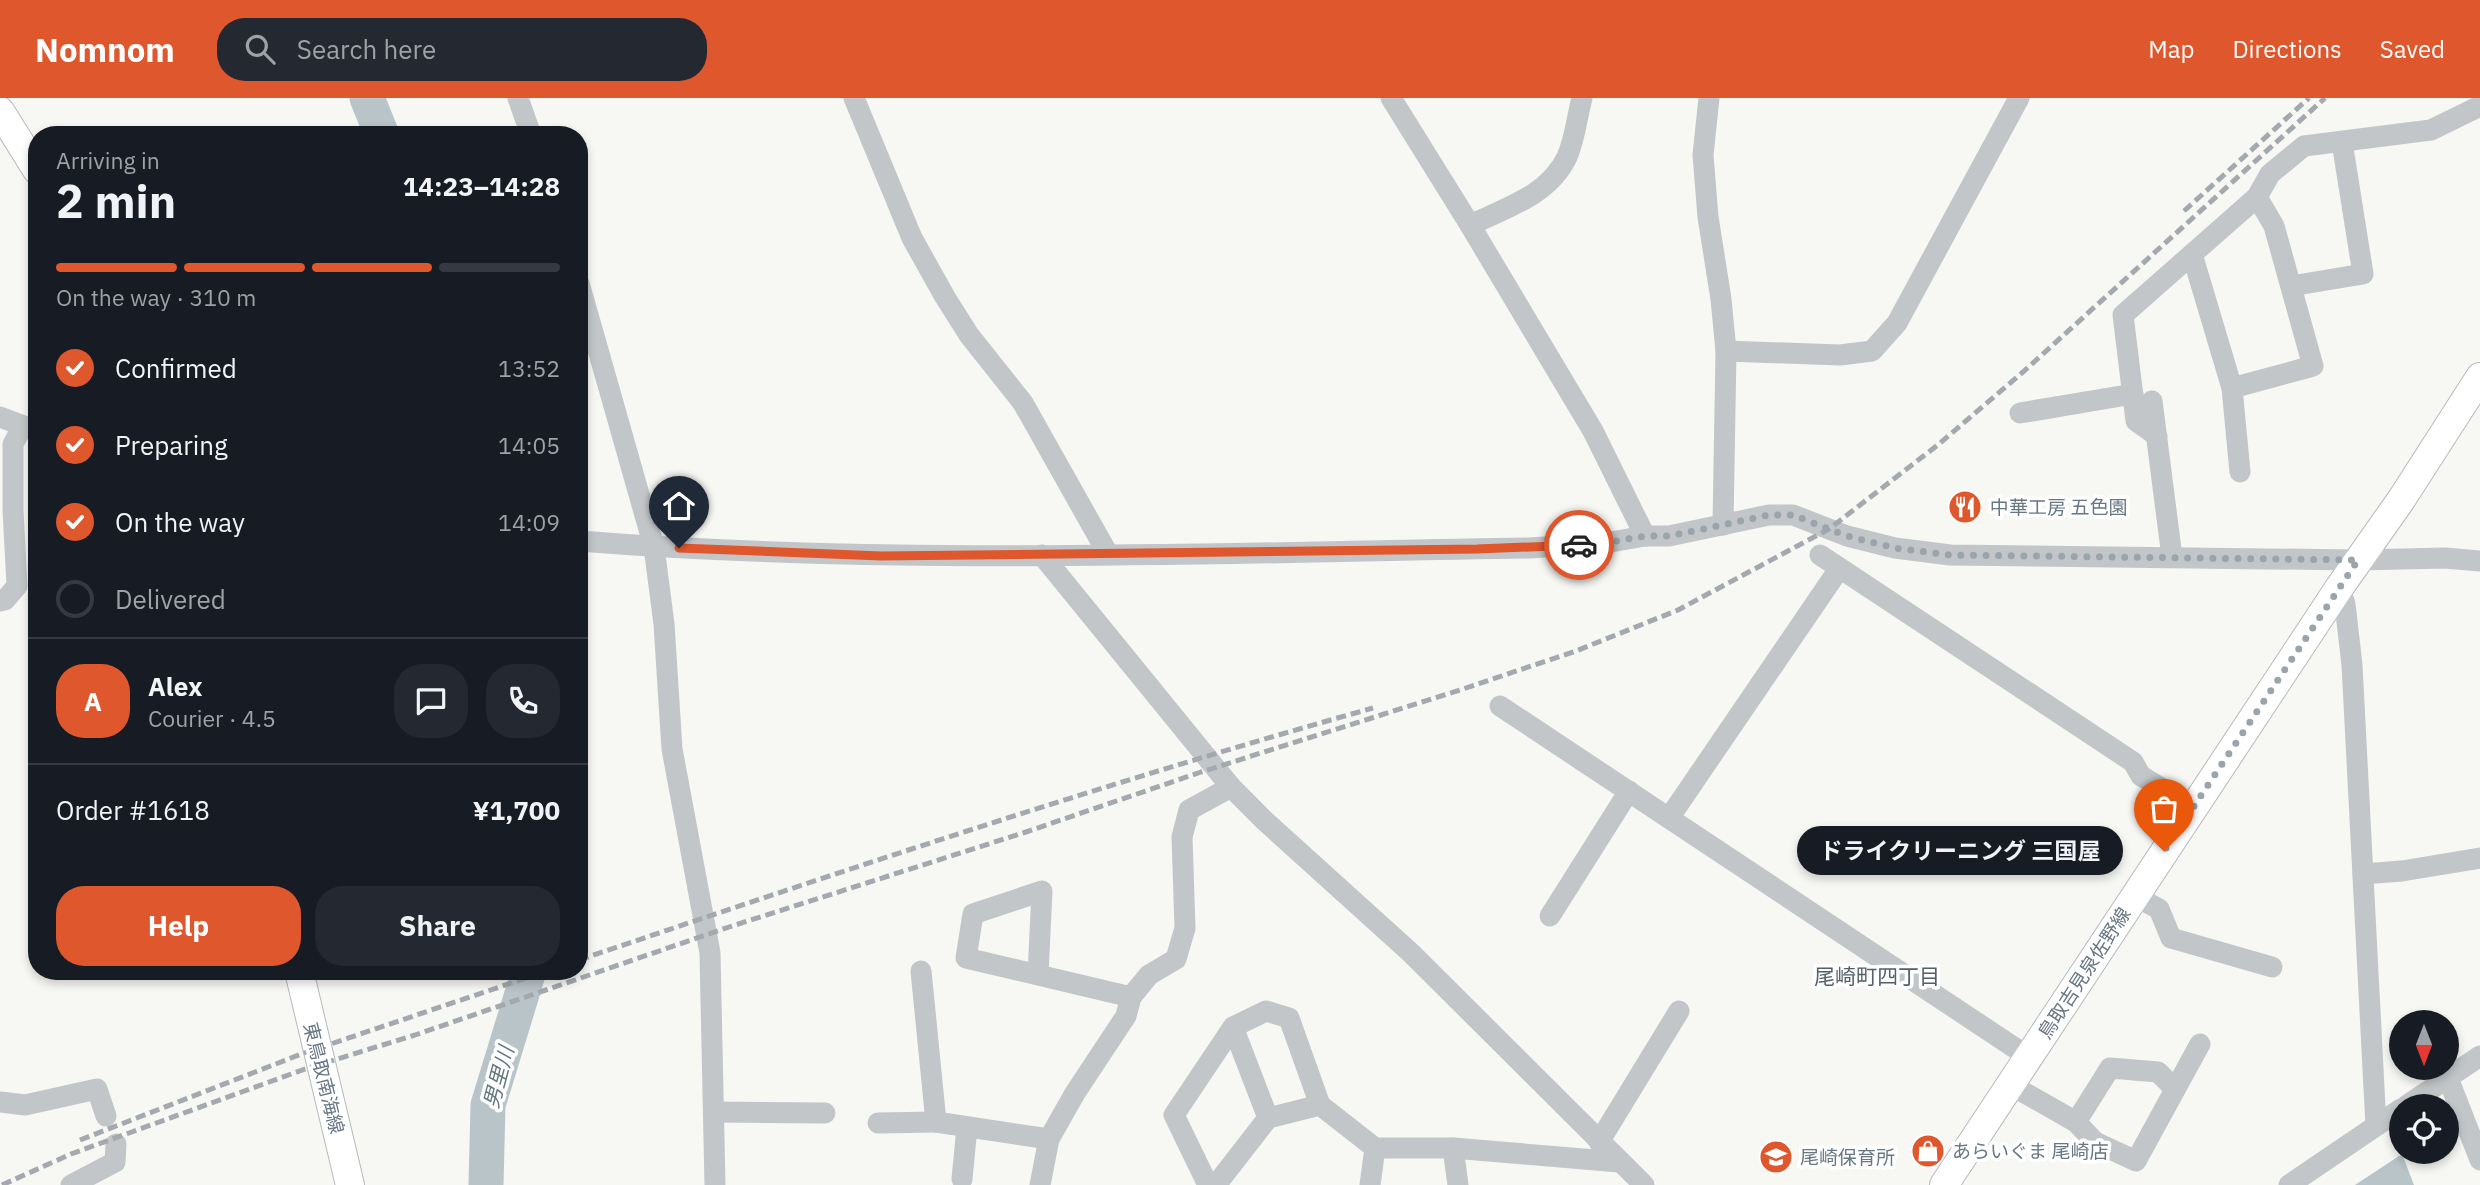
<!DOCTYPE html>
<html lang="en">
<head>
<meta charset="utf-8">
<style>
	:root { --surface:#171b24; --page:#242831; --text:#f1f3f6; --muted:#9ea1a6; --line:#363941; --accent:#de572d }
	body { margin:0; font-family:"IBM Plex Sans","Noto Sans JP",sans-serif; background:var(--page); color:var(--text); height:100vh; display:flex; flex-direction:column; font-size:26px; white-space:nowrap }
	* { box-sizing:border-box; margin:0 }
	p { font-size:23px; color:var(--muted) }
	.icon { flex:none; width:38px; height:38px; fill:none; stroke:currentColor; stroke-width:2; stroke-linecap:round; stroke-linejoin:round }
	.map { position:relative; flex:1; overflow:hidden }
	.side { position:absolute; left:28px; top:28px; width:560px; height:854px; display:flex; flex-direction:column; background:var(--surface); border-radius:28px; box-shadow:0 4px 10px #0003 }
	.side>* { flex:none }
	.needle { width:46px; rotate:180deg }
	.buttons { position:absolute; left:2389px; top:912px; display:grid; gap:14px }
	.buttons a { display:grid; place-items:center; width:70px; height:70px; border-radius:50%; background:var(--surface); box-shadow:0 4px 10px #0003; font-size:35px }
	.pin { position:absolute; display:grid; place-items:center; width:60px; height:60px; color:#fff; margin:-72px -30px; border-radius:50% 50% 50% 0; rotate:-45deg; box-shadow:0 0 7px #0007 }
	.pin .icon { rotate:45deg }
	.courier { position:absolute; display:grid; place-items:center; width:70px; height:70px; margin:-35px; border:5px solid #de572d; border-radius:50%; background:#fff; color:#222; box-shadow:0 2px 9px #0007 }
	.bubble { position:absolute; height:49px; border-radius:24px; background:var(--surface); box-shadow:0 4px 10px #0003; font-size:23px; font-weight:700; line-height:49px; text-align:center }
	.head em { font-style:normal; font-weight:700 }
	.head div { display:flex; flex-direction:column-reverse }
	.head { display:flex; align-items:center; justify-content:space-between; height:119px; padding:0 28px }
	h1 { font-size:46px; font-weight:700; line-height:52px }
	.bar { display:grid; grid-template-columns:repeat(4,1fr); gap:10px 7px; align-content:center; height:84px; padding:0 28px }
	.bar i { height:9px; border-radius:5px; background:var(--line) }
	.bar .current { background:var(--accent) }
	.bar p { grid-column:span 4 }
	.line { display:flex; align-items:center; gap:18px; padding:0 28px; border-top:2px solid var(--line) }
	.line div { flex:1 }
	.round { display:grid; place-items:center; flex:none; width:74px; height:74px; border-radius:28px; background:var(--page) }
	ol { padding:0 28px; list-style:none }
	li { display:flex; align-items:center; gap:21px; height:77px }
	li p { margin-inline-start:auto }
	li .icon { padding:7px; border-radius:50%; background:var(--accent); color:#fff; stroke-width:4 }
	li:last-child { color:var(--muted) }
	li i { width:38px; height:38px; border:4px solid var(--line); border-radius:50% }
	.button { display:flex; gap:14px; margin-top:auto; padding:14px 28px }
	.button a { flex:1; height:80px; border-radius:28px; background:var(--accent); color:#fff; font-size:28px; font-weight:700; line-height:80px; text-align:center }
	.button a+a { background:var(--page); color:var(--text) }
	header { display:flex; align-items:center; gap:42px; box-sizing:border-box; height:98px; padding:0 35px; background:var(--accent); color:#fff }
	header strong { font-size:33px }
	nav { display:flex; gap:38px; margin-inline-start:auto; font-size:24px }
	.search { width:490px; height:63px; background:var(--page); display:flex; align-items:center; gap:18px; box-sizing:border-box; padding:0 24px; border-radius:28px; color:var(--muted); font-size:26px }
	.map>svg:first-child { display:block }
</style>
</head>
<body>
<header>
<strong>Nomnom</strong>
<div class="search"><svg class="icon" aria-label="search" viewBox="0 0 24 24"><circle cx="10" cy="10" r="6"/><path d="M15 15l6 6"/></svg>Search here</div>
<nav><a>Map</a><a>Directions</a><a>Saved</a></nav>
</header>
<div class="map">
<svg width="2480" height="1087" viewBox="0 0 2480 1087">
	<rect width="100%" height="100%" fill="#f7f7f4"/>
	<polygon fill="#b9c4c8" points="2402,1056 2414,1087 2355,1087"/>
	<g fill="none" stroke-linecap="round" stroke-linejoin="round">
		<g stroke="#b9c4c8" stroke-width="35">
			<polyline points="367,0 382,37"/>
			<polyline points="486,1087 488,1007 529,873"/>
		</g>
		<defs>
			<g id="major">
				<polyline points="0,13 37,72"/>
				<polyline points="299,873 350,1087"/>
				<polyline points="1944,1087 2339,490 2401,402 2480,279"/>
			</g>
		</defs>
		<use href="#major" stroke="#b5babd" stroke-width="30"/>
		<g stroke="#c2c6c9" stroke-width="21">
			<polyline points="518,0 531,37"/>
			<polyline points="854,0 912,140 945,199 969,237 1023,305 1108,456"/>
			<polyline points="1391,0 1470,127 1593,333 1645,438"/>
			<polyline points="1709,0 1703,57 1708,119 1721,201 1726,253 1723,427"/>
			<path d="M 1470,127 C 1506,110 1549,97 1567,59 C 1575,41 1577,19 1582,0"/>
			<polyline points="2192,156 2232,290 2240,374"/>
			<polyline points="579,185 654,449 664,526 672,651 710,855 715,1087"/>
			<polyline points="2291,188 2363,176 2342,44"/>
			<polyline points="1726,253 1840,257 1872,253 1897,225 2019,0"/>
			<polyline points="2232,290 2313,268 2274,128 2257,99"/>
			<polyline points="2152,303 2172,459"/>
			<polyline points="2020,315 2133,296"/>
			<polyline points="0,319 37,333"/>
			<polyline points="2157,338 2136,323 2123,217 2257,99 2270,76 2304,48 2431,32 2480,8"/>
			<path d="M 579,443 C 895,468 1213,455 1530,450 L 1605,445 L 1645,438 L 1669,438 L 1769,417 L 1793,417 L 1847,438 L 1895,450 L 1950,457 L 2358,462 L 2445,460 L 2480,463"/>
			<polyline points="1042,457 1231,689 1265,723 1411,855 1644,1087"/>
			<polyline points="1820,457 2133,664 2141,678 2194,709"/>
			<polyline points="2339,490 2345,506 2352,567 2376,1028"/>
			<polyline points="0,503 5,502 17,488 13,412 13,346 23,328"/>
			<polyline points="1500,608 2030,960"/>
			<polyline points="1669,720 1839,471"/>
			<polyline points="2363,776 2402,773 2480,760"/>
			<polyline points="2135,798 2159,811 2171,840 2272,869"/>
			<polyline points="1550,818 1629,693"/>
			<polyline points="921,873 936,1024 1049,1041"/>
			<polyline points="1038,877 1042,793 973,816 966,860 1131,899"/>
			<polyline points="1233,929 1268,1020"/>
			<polyline points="2448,980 2480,1062"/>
			<polyline points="2011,987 2076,1024 2095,1044 2136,1063 2200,946"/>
			<polyline points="0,1004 25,1007 97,991 106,1018"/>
			<polyline points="2406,1008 2480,958"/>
			<polyline points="714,1014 825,1015"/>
			<polyline points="2076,1024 2110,970 2158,974 2175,991"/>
			<polyline points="878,1025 936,1024"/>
			<polyline points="1599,1044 1679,913"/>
			<polyline points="962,1081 967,1029"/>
			<polyline points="71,1087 115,1064 116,1046"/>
			<polyline points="1040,1087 1049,1041 1075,995 1126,918 1131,899 1149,877 1176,861 1185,830 1182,739 1189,712 1231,689"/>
			<polyline points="1208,1087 1174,1017 1233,929 1266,913 1289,920 1320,1007"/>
			<polyline points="1216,1087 1268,1020 1320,1007 1375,1050 1453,1050"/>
			<polyline points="1370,1087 1375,1050"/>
			<polyline points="1458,1087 1453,1050 1619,1064"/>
			<polyline points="2289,1087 2401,1011"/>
		</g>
		<use href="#major" stroke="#fff" stroke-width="28"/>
		<g stroke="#a3a9ae" stroke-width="5" stroke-dasharray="10 5" stroke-linecap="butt">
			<polyline points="2184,113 2309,0"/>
			<path d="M 579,862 C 842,773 1105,685 1373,610"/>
			<polyline points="80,1042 304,955 547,873"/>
			<polyline points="2,1087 71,1056 305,971 415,937 729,829 1026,734 1201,674 1460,592 1576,553 1678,512 1829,431 1939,346 2023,274 2325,0"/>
		</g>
	</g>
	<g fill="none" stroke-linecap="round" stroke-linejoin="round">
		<polyline stroke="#99a4ab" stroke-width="7" stroke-dasharray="0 12.6" points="1579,447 1605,445 1645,438 1670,438 1769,417 1793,417 1847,438 1895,450 1950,457 2358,462 2164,753"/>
		<polyline stroke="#de572d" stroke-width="9" points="679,450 881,458 1477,451 1579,447"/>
	</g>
	<defs>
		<symbol id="restaurant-disc" viewBox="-11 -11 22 22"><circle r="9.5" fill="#de572d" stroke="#fff"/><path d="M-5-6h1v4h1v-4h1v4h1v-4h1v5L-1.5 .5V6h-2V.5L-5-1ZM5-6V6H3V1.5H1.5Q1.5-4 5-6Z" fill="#fff"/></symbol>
		<symbol id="shop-disc" viewBox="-11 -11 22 22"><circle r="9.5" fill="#de572d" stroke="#fff"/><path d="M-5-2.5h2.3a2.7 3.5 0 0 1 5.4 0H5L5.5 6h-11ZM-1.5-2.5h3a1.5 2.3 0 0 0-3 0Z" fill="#fff"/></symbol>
		<symbol id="school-disc" viewBox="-11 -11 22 22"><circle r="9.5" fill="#de572d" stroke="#fff"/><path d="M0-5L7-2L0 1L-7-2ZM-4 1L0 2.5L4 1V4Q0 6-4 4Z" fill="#fff"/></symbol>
	</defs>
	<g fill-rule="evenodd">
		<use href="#restaurant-disc" x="1946" y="390" width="38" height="38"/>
		<use href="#shop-disc" x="1909" y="1034" width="38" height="38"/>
		<use href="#school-disc" x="1757" y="1040" width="38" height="38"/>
	</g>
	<g text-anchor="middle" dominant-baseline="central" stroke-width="7" stroke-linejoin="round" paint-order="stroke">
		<g font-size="19" fill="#677784" stroke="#fff" text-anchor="start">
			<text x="1990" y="409">中華工房 五色園</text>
			<text x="1952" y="1053">あらいぐま 尾崎店</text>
			<text x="1800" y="1059">尾崎保育所</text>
		</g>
		<g font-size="19" fill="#677784" stroke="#fff">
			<text transform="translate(2084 875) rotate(-57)">鳥取吉見泉佐野線</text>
			<text transform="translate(324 980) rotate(76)">東鳥取南海線</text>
		</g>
		<g font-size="21" fill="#546069" stroke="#fff">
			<text x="1877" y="878">尾崎町四丁目</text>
		</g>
		<g font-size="21" font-style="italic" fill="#637880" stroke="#fff">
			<text transform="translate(498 979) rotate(-75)">男里川</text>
		</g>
	</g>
</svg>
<div class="buttons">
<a><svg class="needle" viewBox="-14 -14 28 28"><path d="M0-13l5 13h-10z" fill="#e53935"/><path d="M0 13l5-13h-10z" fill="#9ea1a6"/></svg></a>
<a><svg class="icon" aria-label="locate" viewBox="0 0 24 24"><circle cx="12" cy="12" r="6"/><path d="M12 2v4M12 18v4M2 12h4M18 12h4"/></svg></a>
</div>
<div class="pin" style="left:2164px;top:753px;background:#ea580c"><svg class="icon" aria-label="bag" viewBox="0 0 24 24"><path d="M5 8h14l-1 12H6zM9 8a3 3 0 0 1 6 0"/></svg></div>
<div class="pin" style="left:679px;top:450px;background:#1f2937"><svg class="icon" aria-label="home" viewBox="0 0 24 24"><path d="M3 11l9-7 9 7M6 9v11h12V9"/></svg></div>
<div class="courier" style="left:1579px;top:447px"><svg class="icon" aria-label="car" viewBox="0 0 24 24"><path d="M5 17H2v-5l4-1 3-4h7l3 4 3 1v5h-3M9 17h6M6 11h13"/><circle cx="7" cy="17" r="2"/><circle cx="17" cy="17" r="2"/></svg></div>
<div class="bubble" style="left:1797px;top:728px;width:326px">ドライクリーニング 三国屋</div>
<section class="side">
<div class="head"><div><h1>2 min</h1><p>Arriving in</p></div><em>14:23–14:28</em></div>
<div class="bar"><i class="current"></i><i class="current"></i><i class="current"></i><i></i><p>On the way · 310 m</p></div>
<ol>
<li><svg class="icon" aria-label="check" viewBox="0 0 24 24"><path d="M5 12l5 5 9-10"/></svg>Confirmed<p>13:52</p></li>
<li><svg class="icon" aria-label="check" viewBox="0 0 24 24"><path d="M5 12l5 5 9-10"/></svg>Preparing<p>14:05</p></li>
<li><svg class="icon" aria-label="check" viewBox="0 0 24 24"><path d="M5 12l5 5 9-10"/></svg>On the way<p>14:09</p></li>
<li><i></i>Delivered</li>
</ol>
<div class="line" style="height:126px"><b class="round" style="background:var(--accent);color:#fff">A</b><div><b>Alex</b><p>Courier · 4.5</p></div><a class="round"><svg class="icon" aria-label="chat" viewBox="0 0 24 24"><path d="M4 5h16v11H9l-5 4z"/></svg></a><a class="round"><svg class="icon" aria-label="phone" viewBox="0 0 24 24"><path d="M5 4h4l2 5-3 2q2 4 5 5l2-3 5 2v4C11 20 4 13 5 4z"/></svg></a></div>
<div class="line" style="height:91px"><div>Order #1618</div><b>¥1,700</b></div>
<div class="button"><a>Help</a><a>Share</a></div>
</section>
</div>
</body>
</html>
